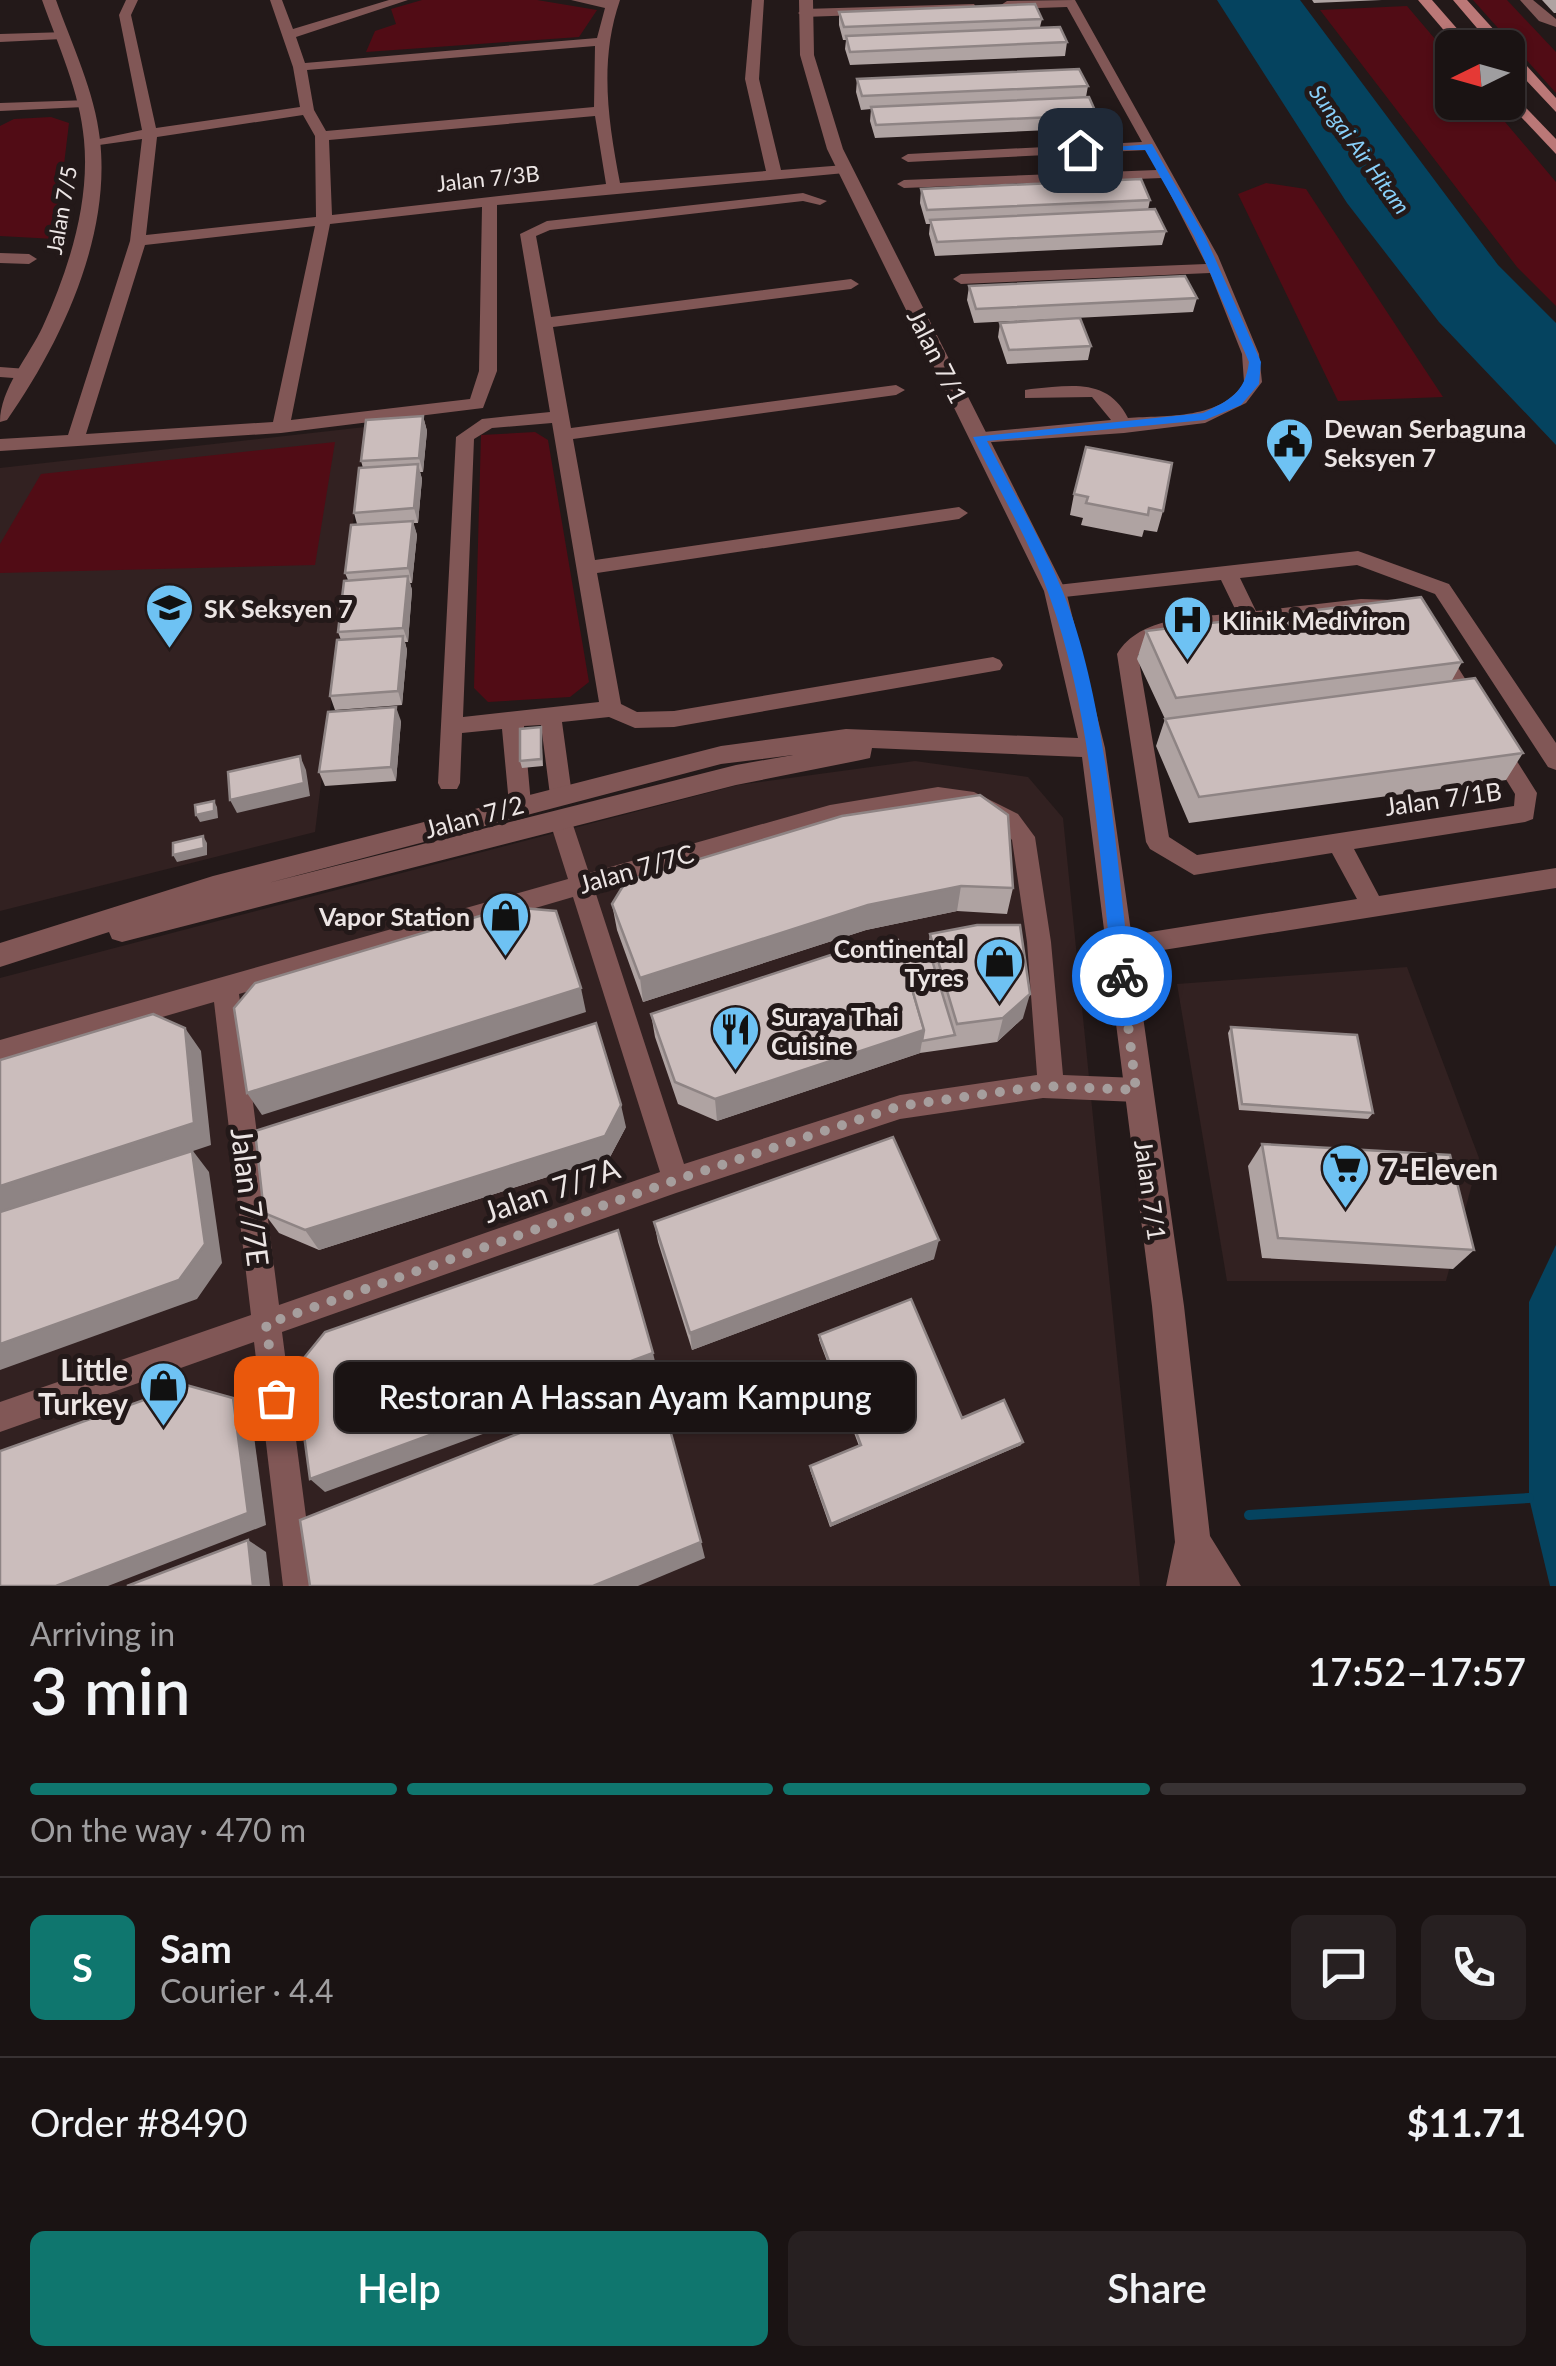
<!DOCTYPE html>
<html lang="en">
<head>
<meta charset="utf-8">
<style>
	:root { --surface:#1a1313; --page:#272021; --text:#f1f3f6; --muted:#9f9ea0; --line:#383233; --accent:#0f766e }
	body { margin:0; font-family:Lato,sans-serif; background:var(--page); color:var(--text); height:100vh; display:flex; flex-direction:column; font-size:38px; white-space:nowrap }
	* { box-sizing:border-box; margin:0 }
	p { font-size:32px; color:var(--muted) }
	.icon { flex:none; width:55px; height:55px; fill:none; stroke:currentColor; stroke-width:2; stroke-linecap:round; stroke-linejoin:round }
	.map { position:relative; height:1586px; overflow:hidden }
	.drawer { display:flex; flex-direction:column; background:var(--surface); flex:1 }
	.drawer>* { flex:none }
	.needle { width:65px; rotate:265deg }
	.controls { position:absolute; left:1435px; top:30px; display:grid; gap:20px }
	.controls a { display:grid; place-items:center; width:90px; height:90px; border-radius:15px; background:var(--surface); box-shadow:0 2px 8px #0004,0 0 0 2px var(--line); font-size:50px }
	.pin { position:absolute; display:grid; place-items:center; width:85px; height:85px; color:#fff; margin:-42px; border-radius:20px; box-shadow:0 5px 15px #0006 }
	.courier { position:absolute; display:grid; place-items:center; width:100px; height:100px; margin:-50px; border:8px solid #1a73e8; border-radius:50%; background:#fff; color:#222; box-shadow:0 2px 12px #0007 }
	.bubble { position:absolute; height:70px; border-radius:15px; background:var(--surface); box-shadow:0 2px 8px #0004,0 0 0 2px var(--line); font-size:32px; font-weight:600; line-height:70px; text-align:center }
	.headline em { font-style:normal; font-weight:600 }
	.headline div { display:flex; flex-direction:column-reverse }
	.headline { display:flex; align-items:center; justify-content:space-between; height:170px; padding:0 30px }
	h1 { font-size:65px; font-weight:600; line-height:75px }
	.bar { display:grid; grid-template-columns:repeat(4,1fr); gap:15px 10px; align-content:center; height:120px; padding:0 30px }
	.bar i { height:12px; border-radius:8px; background:var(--line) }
	.bar .current { background:var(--accent) }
	.bar p { grid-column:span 4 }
	.line { display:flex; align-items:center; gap:25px; padding:0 30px; border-top:2px solid var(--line) }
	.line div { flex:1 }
	.round { display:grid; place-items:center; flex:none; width:105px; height:105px; border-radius:15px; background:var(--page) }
	.primary-button { display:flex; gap:20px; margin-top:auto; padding:20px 30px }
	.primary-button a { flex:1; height:115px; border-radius:15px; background:var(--accent); color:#fff; font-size:40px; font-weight:600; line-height:115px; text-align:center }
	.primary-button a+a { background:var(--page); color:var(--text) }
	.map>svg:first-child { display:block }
</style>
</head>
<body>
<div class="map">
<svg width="1556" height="1586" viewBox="0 0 1556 1586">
	<rect width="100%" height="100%" fill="#231919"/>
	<g fill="#322121">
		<polygon points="365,427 315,832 0,911 0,468"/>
		<polygon points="915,761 1028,777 1063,818 1140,1586 0,1586 0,978 738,785"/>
		<polygon points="1407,967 1479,1158 1446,1281 1227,1281 1177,984"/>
	</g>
	<g fill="#510c15">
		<polygon points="422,0 537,0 597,10 579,37 366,52 375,31 396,24 391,9"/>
		<polygon points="1473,0 1507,0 1556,52 1556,93"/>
		<polygon points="1407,6 1452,59 1452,102 1489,103 1556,182 1556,306 1517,267 1320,10"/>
		<polygon points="51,117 69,123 55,239 0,236 0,126 14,119"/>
		<polygon points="1266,183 1306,189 1443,397 1338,401 1238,194"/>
		<polygon points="535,432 548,440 589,682 570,697 488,702 474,688 481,435"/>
		<polygon points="335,442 315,565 0,573 0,544 41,474"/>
	</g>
	<g fill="#05435f">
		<polygon points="1217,0 1300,0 1498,265 1556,323 1556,445 1439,322 1347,203"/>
		<polygon points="1556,1245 1556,1586 1550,1586 1529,1498 1529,1302"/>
	</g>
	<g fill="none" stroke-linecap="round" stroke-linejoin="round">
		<polyline stroke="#05435f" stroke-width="10" points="1249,1515 1529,1498"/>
		<g fill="#815756" fill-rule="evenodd">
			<path d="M 126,0 L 138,0 L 131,15 L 156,128 L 300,107 L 293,67 L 270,0 L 282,0 L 293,29 L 389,0 L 408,0 L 296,37 L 305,63 L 597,38 L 605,8 L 571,0 L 620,0 C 599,61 608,120 620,183 L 766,171 L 745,79 L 752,0 L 764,0 L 759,79 L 781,170 L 845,165 L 852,169 L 845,173 L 497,205 L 497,371 L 483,408 L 281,433 L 0,451 L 0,439 L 68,435 L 130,241 L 142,139 L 92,146 L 85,142 L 142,130 L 119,15 ZM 595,46 L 594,107 L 326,131 L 314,110 L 307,70 ZM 303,115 L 315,136 L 316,217 L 146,235 L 157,137 ZM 595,116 L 606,184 L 332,215 L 329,140 ZM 482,207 L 479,371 L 470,399 L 291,420 L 330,224 ZM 315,226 L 273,422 L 86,434 L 145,245 Z"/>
			<path d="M 1075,0 L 1218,256 L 1259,354 L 1262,382 L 1246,403 L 1205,423 L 1124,433 L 979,443 L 970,437 L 973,433 L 1111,420 L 1092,397 L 1025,398 L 1025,390 L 1031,389 C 1070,386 1107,377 1128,418 C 1166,415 1223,420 1244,382 L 1242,354 L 1210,273 L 961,284 L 953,279 L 961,274 L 1206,264 L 1162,178 L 904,188 L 897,184 L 904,180 L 1157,170 L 1147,150 L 908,162 L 901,158 L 908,154 L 1142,142 L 1067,7 L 1007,9 L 1001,5 L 1007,1 Z"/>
			<polygon points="1520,0 1533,0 1556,19 1556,27 1539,21"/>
			<polygon points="974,4 976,7 970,11 804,17 798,13 804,9"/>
			<polygon points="67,32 68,35 62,39 0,42 0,34"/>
			<polygon points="89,100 91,103 84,107 0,111 0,103"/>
			<path d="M 803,193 L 827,201 L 820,205 L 803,201 L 550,230 L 536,236 L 551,317 L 851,279 L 859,284 L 851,289 L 553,327 L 571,428 L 896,385 L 905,390 L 896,395 L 573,439 L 595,560 L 959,507 L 968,513 L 959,519 L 597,573 L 621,704 L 637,712 L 674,711 L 993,657 L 1000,660 L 1003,665 L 1000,670 L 674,727 L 635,728 L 609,717 L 562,722 L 572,795 L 569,801 L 553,801 L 550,795 L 541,725 L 524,726 L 531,804 L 528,810 L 512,810 L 509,804 L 502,729 L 462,733 L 460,783 L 457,789 L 441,789 L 438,783 L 456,437 L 482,419 L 550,412 L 520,234 L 547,221 ZM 552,423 L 599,702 L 463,717 L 474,439 L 492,428 Z"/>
			<polygon points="0,253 29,254 37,259 29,264 0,263"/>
			<polygon points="0,367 27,369 36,374 27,379 0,377"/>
			<path d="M 1358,551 L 1449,584 L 1556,743 L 1556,770 L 1548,767 L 1435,594 L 1357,565 L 1240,578 L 1256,611 L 1361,599 L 1393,600 L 1425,615 L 1537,793 L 1533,819 L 1525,822 L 1354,849 L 1379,896 L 1556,868 L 1556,888 L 1119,957 L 1110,954 L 1107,947 L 1110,940 L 1119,937 L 1357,899 L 1332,853 L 1194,875 L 1150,849 L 1146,842 L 1117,654 C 1141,615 1196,618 1237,613 L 1221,580 L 1055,598 L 1048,596 L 1045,591 L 1048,586 ZM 1361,613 L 1390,614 L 1411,625 L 1515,794 L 1514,806 L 1197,855 L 1169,837 L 1138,655 C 1159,626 1319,618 1361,613 Z"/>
			<path d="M 938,787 L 974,792 L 1018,814 L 1035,837 L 1051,942 L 1063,1075 L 1137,1078 L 1146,1081 L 1150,1090 L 1146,1099 L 1137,1102 L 1043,1098 L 900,1119 L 676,1193 L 282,1332 L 315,1586 L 283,1586 L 254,1342 L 0,1432 L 0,1402 L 251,1315 L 214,1002 L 0,1064 L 0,1040 L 568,879 L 549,819 L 552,813 L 568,813 L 571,819 L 589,873 L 830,805 ZM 938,805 C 966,807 994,816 1012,840 L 1027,942 L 1037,1075 L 900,1095 L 684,1164 L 595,891 L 830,823 ZM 573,897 L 660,1172 L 279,1305 L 239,994 Z"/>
		</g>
		<g fill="#815756" fill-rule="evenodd">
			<path d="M 42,0 L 56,0 C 72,45 95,92 100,140 C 111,237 61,343 7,420 L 0,422 C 0,389 29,356 43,326 C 69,269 90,202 84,140 C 80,92 58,45 42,0 Z"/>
			<path d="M 799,0 L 813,0 L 814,55 L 843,149 L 1066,591 L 1105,748 L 1184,1306 L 1210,1536 L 1241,1586 L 1166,1586 L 1175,1542 L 1152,1306 L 1082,757 L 872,748 L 870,758 L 861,760 L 736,785 L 122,942 L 112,939 L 109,932 L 0,967 L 0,943 L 213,876 L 721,746 L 846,729 L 1078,738 L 1044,591 L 827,149 L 800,55 ZM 793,755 L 736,765 L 268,883 L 721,764 Z"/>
		</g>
		<g fill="#bb7877" fill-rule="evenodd">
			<polygon points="1418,0 1432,0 1474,48 1459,48"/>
			<polygon points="1453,0 1467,0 1556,98 1556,112 1508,61 1508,48 1494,48"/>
			<polygon points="1508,89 1556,139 1556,154 1507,102"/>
		</g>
	</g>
	<g fill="#afa3a2">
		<polygon points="1312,0 1382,0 1314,3"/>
		<polygon points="1542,0 1556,0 1556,13 1554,13"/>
		<polygon points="839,12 1042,19 1040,27 1067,42 1065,56 850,65 845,49 846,40 843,40 839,25"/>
		<polygon points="857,79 1088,86 1086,97 1097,115 1095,128 875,138 870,121 871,109 861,110 856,92"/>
		<polygon points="921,189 1150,200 1148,210 1166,231 1162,245 935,256 929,234 930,224 926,224 920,203"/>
		<polygon points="969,286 1197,298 1193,312 974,323 967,300"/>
		<polygon points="1000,323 1091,346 1088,360 1007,364 998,337"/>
		<polygon points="423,416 427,431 423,472 420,472 422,479 418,523 413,523 417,535 412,583 410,583 412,590 408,642 405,642 407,650 402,705 335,710 330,696 341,640 338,632 348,580 345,573 357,524 354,513 363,468 361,461"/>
		<polygon points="1074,494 1163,511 1157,532 1144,530 1142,537 1081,525 1083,518 1070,515"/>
		<polygon points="1146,631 1462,662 1451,682 1523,753 1506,780 1189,823 1156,746 1165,719 1137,659"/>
		<polygon points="401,721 396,781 325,786 319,772"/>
		<polygon points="541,727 543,766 522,768 520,761"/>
		<polygon points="842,816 1013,888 1007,914 957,911 866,930 643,1002 617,930 612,904"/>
		<polygon points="930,934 1023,1018 997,1042 920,1053 717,1121 678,1104 655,1037 651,1014 901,951 928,947"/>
		<polygon points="1231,1027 1373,1113 1368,1119 1239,1110 1228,1033"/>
		<polygon points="626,1127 610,1157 319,1250 279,1233 264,1213"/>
		<polygon points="1262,1144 1474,1250 1453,1269 1262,1258 1248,1166"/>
		<polygon points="654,1222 934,1259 692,1350 658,1242"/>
		<polygon points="819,1335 962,1418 1021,1445 830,1527 810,1470 810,1466 859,1446 819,1340"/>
	</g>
	<g fill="#8e8484">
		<polygon points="423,416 427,431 423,472 419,458"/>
		<polygon points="418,464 422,479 418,523 414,508"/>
		<polygon points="413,521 417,535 412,583 408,568"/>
		<polygon points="408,576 412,590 408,642 403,628"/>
		<polygon points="403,636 407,650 402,705 398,691"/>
		<polygon points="396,707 401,721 396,781 391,767"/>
		<polygon points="300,756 306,770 310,796 237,813 230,800"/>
		<polygon points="214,801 217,807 218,818 200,822 196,815"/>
		<polygon points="203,836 207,843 207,855 177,862 173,855"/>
		<polygon points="961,886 957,911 866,930 643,1002 640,978 868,905"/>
		<polygon points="581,988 586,1012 262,1115 247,1093"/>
		<polygon points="1030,994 1023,1018 997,1042 1003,1018"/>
		<polygon points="185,1028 201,1051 211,1145 193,1151 209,1172 222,1263 197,1299 0,1370 0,1186"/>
		<polygon points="924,1030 920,1053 717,1121 715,1099"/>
		<polygon points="621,1105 626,1127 610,1157 319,1250 305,1230"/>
		<polygon points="939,1240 934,1259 692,1350 690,1333"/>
		<polygon points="653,1353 657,1370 325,1492 310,1479"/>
		<polygon points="233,1398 251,1414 266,1525 108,1586 56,1586"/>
		<polygon points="1023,1442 1021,1445 830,1527 831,1524"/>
		<polygon points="248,1540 266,1552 270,1586 253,1586"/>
		<polygon points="701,1542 705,1558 638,1586 593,1586"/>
	</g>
	<g fill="#cbbdbc" stroke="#8e8484" stroke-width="2.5">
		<polygon points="1035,4 1042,19 844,27 839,12"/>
		<polygon points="1060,27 1067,42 850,52 846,36"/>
		<polygon points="1079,69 1088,86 862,96 857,79"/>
		<polygon points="1089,97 1097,115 876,125 871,107"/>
		<polygon points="1141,179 1150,200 927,210 921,189"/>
		<polygon points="1155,209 1166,231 937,242 930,220"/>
		<polygon points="1185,276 1197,298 976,309 969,286"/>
		<polygon points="1080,318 1091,346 1009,350 1000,323"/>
		<polygon points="423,416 419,458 361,461 366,420"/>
		<polygon points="1086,447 1172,463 1163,511 1149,508 1148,515 1086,503 1088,497 1074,494"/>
		<polygon points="418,464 414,508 354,513 359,468"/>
		<polygon points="413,521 408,568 345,573 351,525"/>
		<polygon points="408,576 403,628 338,632 344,581"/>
		<polygon points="1421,597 1462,662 1176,698 1146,631"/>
		<polygon points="403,636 398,691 330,696 337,640"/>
		<polygon points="1475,678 1523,753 1199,797 1165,719"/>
		<polygon points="396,707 391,767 319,772 328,712"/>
		<polygon points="541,727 541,759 520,761 520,729"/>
		<polygon points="300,756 304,783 230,800 228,772"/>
		<polygon points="980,795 1008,815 1013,888 961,886 868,905 640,978 612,904 626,881 842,816"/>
		<polygon points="214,801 214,811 196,815 195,805"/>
		<polygon points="203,836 204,848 173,855 173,843"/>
		<polygon points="510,907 556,911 581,988 247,1093 234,1008 255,983"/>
		<polygon points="977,925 1020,925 1030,994 1003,1018 957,1024 930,934"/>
		<polygon points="898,940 924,1030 715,1099 675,1082 651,1014 852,948"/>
		<polygon points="928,947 955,1035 922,1041 924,1030 901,951"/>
		<polygon points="153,1014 185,1028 194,1123 0,1186 0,1060"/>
		<polygon points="596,1023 621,1105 605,1136 305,1230 264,1213 255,1131"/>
		<polygon points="1231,1027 1357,1035 1373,1113 1242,1104"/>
		<polygon points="893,1137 939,1240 690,1333 654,1222"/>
		<polygon points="1262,1144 1450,1155 1474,1250 1278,1238"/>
		<polygon points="192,1151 205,1244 179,1280 0,1344 0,1212"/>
		<polygon points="618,1230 653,1353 310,1479 295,1369 325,1332"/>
		<polygon points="911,1299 962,1418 1004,1400 1023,1442 831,1524 810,1466 861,1445 819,1335"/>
		<polygon points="656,1379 701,1542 593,1586 310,1586 300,1520"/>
		<polygon points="186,1385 233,1398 248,1513 56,1586 0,1586 0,1451"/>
		<polygon points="248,1540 253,1586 127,1586"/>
	</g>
	<path fill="#1a73e8" d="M 1152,144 L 1205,236 L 1261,362 L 1259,384 L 1241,405 L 1205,420 L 987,441 C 1012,490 1042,540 1063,592 C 1107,701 1116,859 1131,976 L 1122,984 L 1113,976 C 1098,850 1093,715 1049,595 C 1030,541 998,489 973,437 L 1203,413 C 1230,400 1245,393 1249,362 L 1194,236 L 1145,150 L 1075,150 Z"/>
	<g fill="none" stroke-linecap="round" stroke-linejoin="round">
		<polyline stroke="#a69e9d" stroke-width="10" stroke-dasharray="0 18" points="276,1398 266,1324 676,1180 900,1106 1043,1086 1136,1090 1122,976"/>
	</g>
	<defs>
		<symbol id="civic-pin" viewBox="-11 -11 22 30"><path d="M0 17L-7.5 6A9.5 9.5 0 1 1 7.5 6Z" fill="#6ec2f3" stroke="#231919"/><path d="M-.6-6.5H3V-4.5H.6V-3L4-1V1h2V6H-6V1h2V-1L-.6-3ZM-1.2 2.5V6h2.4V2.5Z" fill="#111"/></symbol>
		<symbol id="school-pin" viewBox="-11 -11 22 30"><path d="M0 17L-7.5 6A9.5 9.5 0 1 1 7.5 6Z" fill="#6ec2f3" stroke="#231919"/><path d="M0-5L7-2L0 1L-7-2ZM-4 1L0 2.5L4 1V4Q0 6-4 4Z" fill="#111"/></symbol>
		<symbol id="hospital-pin" viewBox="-11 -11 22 30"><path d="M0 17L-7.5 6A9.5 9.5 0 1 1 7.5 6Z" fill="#6ec2f3" stroke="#231919"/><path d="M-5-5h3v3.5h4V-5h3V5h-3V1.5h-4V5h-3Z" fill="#111"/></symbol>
		<symbol id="shop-pin" viewBox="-11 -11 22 30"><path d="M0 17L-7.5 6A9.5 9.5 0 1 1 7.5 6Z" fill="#6ec2f3" stroke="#231919"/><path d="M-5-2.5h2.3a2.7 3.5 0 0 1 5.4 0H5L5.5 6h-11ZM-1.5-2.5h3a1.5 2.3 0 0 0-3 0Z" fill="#111"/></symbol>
		<symbol id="restaurant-pin" viewBox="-11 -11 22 30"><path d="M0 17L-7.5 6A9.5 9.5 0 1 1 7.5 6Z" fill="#6ec2f3" stroke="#231919"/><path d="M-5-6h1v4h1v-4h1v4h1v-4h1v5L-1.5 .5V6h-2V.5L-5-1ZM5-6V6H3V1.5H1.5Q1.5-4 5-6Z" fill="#111"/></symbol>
		<symbol id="supermarket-pin" viewBox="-11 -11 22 30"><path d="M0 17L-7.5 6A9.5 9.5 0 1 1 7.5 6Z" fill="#6ec2f3" stroke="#231919"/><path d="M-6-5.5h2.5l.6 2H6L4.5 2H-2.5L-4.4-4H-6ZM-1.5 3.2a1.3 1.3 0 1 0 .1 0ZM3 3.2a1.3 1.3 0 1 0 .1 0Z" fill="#111"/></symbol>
	</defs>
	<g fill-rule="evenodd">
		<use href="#civic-pin" x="1262" y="414" width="55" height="75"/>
		<use href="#school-pin" x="142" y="580" width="55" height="75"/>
		<use href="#hospital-pin" x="1160" y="592" width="55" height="75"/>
		<use href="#shop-pin" x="478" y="888" width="55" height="75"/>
		<use href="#shop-pin" x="972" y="934" width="55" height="75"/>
		<use href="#restaurant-pin" x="708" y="1002" width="55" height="75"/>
		<use href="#supermarket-pin" x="1318" y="1140" width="55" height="75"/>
		<use href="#shop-pin" x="136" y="1358" width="55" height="75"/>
	</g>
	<g text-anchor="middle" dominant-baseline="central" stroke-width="10" stroke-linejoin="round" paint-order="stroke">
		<g font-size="22" font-style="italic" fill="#89d0fa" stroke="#231919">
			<text transform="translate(1360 149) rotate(54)">Sungai Air Hitam</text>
		</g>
		<g font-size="22" fill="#ece5e4" stroke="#231919">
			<text transform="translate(488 178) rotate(-6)">Jalan 7/3B</text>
			<text transform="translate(61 210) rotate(-80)">Jalan 7/5</text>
		</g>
		<g font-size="25" fill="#ece5e4" stroke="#231919">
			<text transform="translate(938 356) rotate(63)">Jalan 7/1</text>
			<text transform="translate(1443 798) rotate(-8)">Jalan 7/1B</text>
			<text transform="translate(474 816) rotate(-15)">Jalan 7/2</text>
			<text transform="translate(636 868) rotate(-16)">Jalan 7/7C</text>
			<text transform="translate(1151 1190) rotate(82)">Jalan 7/1</text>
		</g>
		<g font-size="25" font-weight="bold" fill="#ece5e4" stroke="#231919" text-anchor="start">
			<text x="1324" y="428">Dewan Serbaguna<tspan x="1324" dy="29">Seksyen 7</tspan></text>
			<text x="204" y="608">SK Seksyen 7</text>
			<text x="1222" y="620">Klinik Mediviron</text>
			<text x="470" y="916" text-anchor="end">Vapor Station</text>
			<text x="964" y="948" text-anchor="end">Continental<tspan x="964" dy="29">Tyres</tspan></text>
			<text x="771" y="1016">Suraya Thai<tspan x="771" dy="29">Cuisine</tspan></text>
		</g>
		<g font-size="30" font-weight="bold" fill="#ece5e4" stroke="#231919" text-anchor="start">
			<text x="1381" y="1168">7-Eleven</text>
			<text x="128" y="1369" text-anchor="end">Little<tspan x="128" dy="34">Turkey</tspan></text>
		</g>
		<g font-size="30" fill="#ece5e4" stroke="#231919">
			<text transform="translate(551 1189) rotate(-19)">Jalan 7/7A</text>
			<text transform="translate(251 1197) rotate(83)">Jalan 7/7E</text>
		</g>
	</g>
</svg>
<div class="controls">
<a><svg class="needle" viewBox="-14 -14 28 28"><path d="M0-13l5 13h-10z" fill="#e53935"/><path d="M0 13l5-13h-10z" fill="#9f9ea0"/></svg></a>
</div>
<div class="pin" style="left:276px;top:1398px;background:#ea580c"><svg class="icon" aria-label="bag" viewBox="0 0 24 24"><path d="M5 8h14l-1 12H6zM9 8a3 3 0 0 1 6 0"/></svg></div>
<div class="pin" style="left:1080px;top:150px;background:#1f2937"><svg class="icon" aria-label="home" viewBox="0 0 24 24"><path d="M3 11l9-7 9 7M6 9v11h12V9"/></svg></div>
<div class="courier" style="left:1122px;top:976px"><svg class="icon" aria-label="bike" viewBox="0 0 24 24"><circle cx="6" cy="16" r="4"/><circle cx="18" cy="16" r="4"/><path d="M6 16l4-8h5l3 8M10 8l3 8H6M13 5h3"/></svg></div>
<div class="bubble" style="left:335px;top:1362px;width:580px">Restoran A Hassan Ayam Kampung</div>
</div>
<section class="drawer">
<div class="headline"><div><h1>3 min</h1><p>Arriving in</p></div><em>17:52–17:57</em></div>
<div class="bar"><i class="current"></i><i class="current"></i><i class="current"></i><i></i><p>On the way · 470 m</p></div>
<div class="line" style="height:180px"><b class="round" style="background:var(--accent);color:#fff">S</b><div><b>Sam</b><p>Courier · 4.4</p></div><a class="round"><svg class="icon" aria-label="chat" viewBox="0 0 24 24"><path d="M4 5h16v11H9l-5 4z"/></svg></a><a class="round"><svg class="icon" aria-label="phone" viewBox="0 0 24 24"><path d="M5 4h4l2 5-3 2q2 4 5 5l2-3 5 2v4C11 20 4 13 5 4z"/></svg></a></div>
<div class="line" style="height:130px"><div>Order #8490</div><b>$11.71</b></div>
<div class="primary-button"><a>Help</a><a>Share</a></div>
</section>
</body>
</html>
